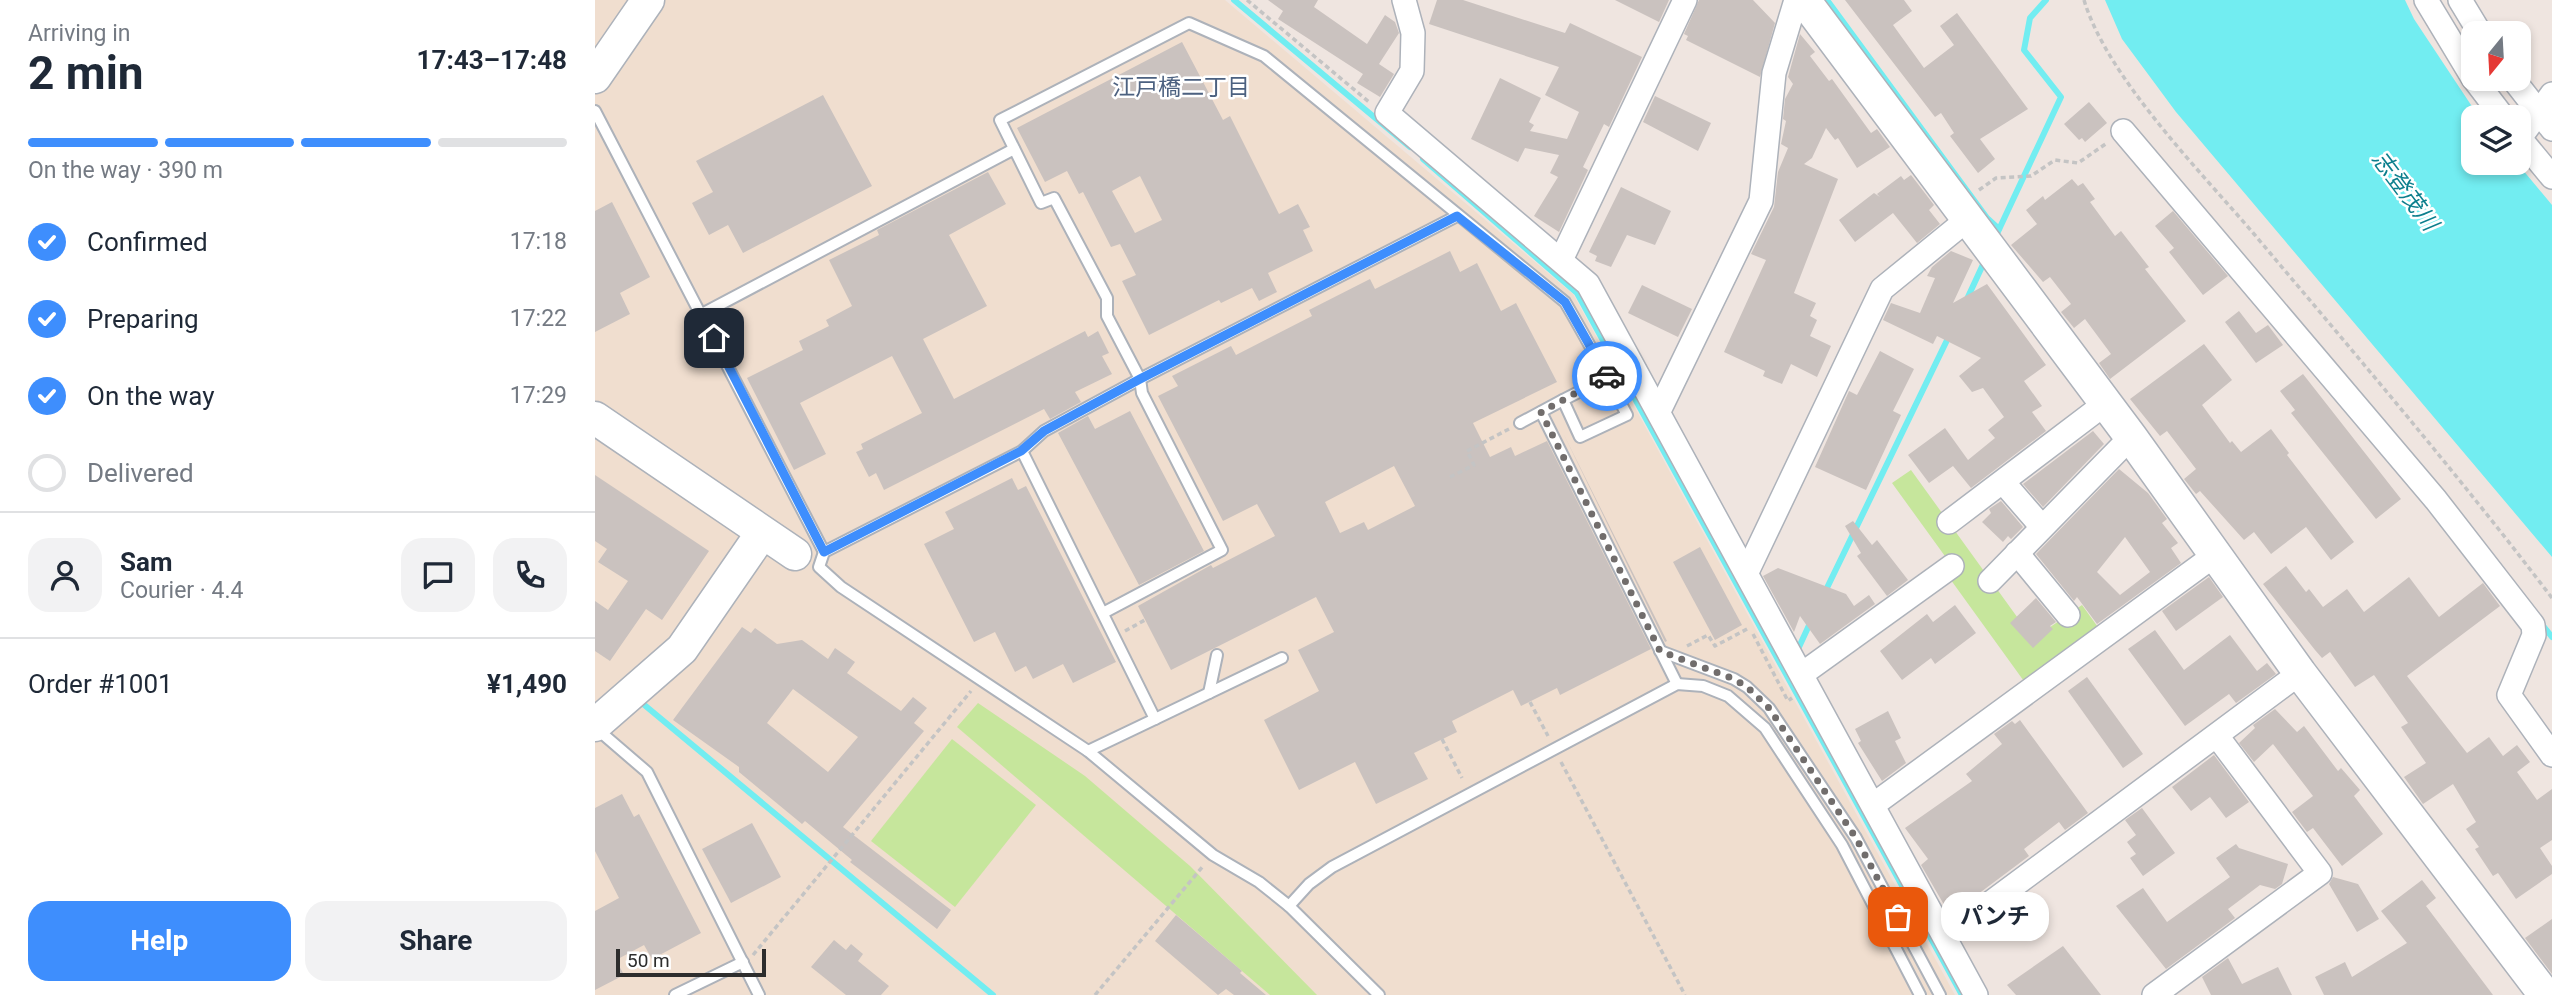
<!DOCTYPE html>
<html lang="en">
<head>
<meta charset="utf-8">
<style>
	:root { --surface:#fff; --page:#f2f2f3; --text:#1f2937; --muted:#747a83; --line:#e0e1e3; --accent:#3e8efd }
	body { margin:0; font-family:Roboto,"Noto Sans JP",sans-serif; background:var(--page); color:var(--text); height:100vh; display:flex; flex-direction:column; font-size:26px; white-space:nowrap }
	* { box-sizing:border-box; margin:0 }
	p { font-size:23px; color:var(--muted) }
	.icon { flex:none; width:38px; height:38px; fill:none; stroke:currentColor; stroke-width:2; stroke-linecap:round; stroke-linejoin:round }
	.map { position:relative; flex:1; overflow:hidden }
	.panel { display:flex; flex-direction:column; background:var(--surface); width:595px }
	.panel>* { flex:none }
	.needle { width:46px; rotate:198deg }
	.fabs { position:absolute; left:1866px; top:21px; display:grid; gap:14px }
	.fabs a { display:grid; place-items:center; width:70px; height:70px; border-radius:14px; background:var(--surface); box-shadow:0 4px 10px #0003; font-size:35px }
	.scale { position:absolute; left:21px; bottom:18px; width:150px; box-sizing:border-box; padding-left:7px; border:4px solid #2d2d2d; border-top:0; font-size:19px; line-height:24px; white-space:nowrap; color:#2d2d2d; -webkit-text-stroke:5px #fff; paint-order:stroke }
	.pin { position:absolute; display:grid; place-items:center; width:60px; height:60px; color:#fff; margin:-30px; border-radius:14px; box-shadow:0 4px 10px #0006 }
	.courier { position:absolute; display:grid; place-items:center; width:70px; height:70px; margin:-35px; border:5px solid #3e8efd; border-radius:50%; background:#fff; color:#222; box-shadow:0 2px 9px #0007 }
	.bubble { position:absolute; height:49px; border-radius:21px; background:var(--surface); box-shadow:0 4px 10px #0003; font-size:23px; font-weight:700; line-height:49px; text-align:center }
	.headline em { font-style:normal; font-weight:700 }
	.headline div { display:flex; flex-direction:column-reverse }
	.headline { display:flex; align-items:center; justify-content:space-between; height:119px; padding:0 28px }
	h1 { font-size:46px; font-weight:700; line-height:52px }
	.bar { display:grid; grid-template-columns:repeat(4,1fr); gap:10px 7px; align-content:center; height:84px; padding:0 28px }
	.bar i { height:9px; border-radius:5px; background:var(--line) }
	.bar .current { background:var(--accent) }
	.bar p { grid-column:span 4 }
	.line { display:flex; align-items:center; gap:18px; padding:0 28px; border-top:2px solid var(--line) }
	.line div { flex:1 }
	.round { display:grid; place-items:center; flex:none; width:74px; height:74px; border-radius:21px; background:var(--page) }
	ol { padding:0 28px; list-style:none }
	li { display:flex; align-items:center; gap:21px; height:77px }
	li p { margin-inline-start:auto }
	li .icon { padding:7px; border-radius:50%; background:var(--accent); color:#fff; stroke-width:4 }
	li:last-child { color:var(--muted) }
	li i { width:38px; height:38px; border:4px solid var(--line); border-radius:50% }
	.button { display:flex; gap:14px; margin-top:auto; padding:14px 28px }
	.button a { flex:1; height:80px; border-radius:21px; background:var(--accent); color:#fff; font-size:28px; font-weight:700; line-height:80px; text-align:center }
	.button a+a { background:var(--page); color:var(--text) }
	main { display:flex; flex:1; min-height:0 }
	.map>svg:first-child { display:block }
</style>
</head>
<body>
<main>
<section class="panel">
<div class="headline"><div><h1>2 min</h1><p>Arriving in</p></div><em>17:43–17:48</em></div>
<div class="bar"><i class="current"></i><i class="current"></i><i class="current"></i><i></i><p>On the way · 390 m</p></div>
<ol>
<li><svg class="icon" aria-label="check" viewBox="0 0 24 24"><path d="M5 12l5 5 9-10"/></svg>Confirmed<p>17:18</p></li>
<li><svg class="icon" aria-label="check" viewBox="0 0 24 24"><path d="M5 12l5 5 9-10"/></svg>Preparing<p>17:22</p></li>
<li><svg class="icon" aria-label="check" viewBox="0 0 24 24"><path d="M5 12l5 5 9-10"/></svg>On the way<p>17:29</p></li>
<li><i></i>Delivered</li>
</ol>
<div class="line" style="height:126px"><a class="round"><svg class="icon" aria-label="person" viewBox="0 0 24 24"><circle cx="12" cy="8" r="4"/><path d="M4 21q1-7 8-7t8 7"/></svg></a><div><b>Sam</b><p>Courier · 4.4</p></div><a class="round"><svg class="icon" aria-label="chat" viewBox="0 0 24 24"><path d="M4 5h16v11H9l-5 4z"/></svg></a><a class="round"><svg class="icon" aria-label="phone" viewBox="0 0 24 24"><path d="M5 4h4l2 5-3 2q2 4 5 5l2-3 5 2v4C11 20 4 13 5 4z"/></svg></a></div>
<div class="line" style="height:91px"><div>Order #1001</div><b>¥1,490</b></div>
<div class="button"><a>Help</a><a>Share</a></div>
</section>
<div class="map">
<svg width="1957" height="995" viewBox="0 0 1957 995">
	<rect width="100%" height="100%" fill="#efe5e0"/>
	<polygon fill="#f0decf" points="0,0 630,0 978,294 1360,995 0,995"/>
	<g fill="#c6e69c">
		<polygon points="1316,470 1438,639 1487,605 1505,630 1431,684 1353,576 1360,570 1297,483"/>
		<polygon points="383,703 490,776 595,866 722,995 675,995 362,727"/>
		<polygon points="357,739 441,805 360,907 276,841"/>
	</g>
	<polygon fill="#72edf1" points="1510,0 1810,0 1819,19 1884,117 1878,117 1878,163 1922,163 1957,205 1957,557 1581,112 1527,39"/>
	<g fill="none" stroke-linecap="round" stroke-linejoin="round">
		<g stroke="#72edf1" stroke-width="6">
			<polyline points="639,0 815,147"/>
			<polyline points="1232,0 1392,218 1404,229"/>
			<polyline points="828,159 982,293 1367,995"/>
			<polyline points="1400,238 1466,97 1429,50 1435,18 1451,0"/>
			<polyline points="1372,299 1391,258"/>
			<polyline points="1230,592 1355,334"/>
			<polyline points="1945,622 1957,637"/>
			<polyline points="1204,647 1216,621"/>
			<polyline points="47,703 398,995"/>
		</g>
	</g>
	<g fill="#cac2bf" fill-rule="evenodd">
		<polygon points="673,0 723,0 719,7 772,44 790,15 800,22 804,33 784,64 799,74 785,97 762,83 768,74 683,19 688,11"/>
		<polygon points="842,0 868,0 970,33 975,23 1047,57 1014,127 1009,124 988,167 993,170 964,232 939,216 963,177 955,173 964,155 930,148 923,162 876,139 905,78 946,98 934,122 939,125 935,131 972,139 984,112 950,95 964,67 834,24"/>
		<polygon points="1020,0 1074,0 1064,22"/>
		<polygon points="1104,0 1158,0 1180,23 1165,77 1091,40 1093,36 1089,34"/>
		<polygon points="1250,0 1309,0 1317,11 1298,25 1329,68 1359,45 1345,26 1362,13 1433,109 1385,139 1400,159 1383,173 1355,136 1359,133 1346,113 1340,117"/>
		<polygon points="1205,34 1220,52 1215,56 1234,81 1237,79 1276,133 1282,129 1295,147 1262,168 1243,138 1240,140 1231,128 1217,158 1209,164 1243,179 1199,293 1221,303 1215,316 1222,320 1215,336 1236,346 1222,377 1196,364 1187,384 1168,376 1170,371 1129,352 1171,260 1156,254 1179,207 1183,172 1193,148 1186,144 1191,121 1188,119 1190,99 1198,84 1193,77"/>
		<path d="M 587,42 L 628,120 L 635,116 L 684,214 L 703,204 L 715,227 L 708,230 L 718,251 L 673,273 L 682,292 L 664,301 L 657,288 L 626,303 L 624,300 L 554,335 L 527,281 L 541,275 L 525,244 L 516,247 L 488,192 L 484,194 L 472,171 L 450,182 L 422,128 ZM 545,176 L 567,220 L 540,233 L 517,191 Z"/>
		<polygon points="228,95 277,186 148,253 133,225 114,235 97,203 118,192 101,161"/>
		<polygon points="1060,96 1116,123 1103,151 1048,122"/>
		<polygon points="1494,102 1512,123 1490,142 1487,138 1484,140 1469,124"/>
		<polygon points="393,172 411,204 354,235 392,306 328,339 359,399 490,331 493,337 503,331 514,353 507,356 517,374 480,392 486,402 455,419 449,409 289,490 281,473 274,477 261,452 268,449 266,444 327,413 297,356 205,403 231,454 199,470 152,378 208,350 204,341 234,326 231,320 257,306 234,260 284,235 282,230"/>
		<polygon points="1316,175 1339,205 1334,210 1345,224 1322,243 1298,213 1260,242 1244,220 1279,193 1285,197 1282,194 1306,176 1309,180"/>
		<polygon points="1477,179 1483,186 1488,183 1500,199 1495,202 1520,236 1526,231 1554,267 1550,269 1591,321 1515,379 1504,363 1516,354 1490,319 1479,328 1466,312 1476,304 1455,277 1448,282 1416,245 1442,224 1431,210 1448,196 1450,200"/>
		<polygon points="1026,187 1076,211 1060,245 1032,235 1016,267 1000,261 1002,256 994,252"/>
		<polygon points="17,202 55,277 25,293 35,314 0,332 0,211"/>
		<polygon points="1578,211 1633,276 1608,295 1574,252 1579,248 1560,226"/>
		<path d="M 855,251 L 865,272 L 882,263 L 906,311 L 921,303 L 962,382 L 878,423 L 895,457 L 916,447 L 920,456 L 952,441 L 1056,649 L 965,695 L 962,688 L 926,706 L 918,690 L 857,721 L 862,732 L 819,753 L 833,779 L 781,804 L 760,762 L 704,790 L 669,720 L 724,691 L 703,650 L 739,632 L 721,597 L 576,670 L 543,606 L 616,565 L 618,568 L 680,536 L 662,504 L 628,521 L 563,396 L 583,386 L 577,376 L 636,346 L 641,355 L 717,316 L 714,310 L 775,279 L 780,289 ZM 799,466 L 820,506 L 773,530 L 769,522 L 745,533 L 730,502 Z"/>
		<polygon points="1356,251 1378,260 1358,303 1392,284 1451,365 1429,381 1447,406 1437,412 1451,431 1376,488 1358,466 1334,483 1313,455 1350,428 1373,460 1400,438 1393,430 1409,417 1388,388 1377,392 1364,376 1386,358 1342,336 1338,344 1288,320 1296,303 1325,313 1340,278 1332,276 1337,267"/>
		<polygon points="1047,285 1097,309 1083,337 1033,313"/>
		<polygon points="1644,311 1661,333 1673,325 1688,345 1661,363 1630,322"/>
		<polygon points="1609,344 1637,380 1607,405 1635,443 1637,441 1646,452 1676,429 1694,453 1692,455 1759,542 1736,560 1711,527 1676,554 1659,532 1649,540 1605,491 1601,494 1589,479 1601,469 1572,431 1565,436 1535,399"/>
		<polygon points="1285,351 1319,369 1298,411 1306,415 1271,490 1220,467 1254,391 1262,395"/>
		<polygon points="1708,374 1806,499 1781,519 1696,413 1700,410 1685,391"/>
		<polygon points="535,411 609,551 544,585 463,433 493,416 500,429"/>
		<polygon points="1498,431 1509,444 1448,507 1428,484"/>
		<polygon points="968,433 1072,641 1070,642"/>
		<path d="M 1524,469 L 1553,493 L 1572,519 L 1567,523 L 1583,543 L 1576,548 L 1586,563 L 1502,624 L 1482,597 L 1479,601 L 1441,554 ZM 1530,537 L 1555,572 L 1525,595 L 1502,572 Z"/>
		<polygon points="0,475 114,551 67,620 51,609 15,661 0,651 0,601 13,610 33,581 3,562 12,549 0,541"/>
		<polygon points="417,478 423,490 431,486 521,662 478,683 468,664 438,679 431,666 420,672 400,632 379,642 329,544 359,529 350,512"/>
		<polygon points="1406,501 1428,527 1416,539 1413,536 1408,542 1387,522 1396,513 1394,509"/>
		<polygon points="1258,521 1277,545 1282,540 1313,580 1292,596 1262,556 1266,553 1250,526"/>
		<polygon points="1105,547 1147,625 1120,640 1078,562"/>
		<polygon points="1691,566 1711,592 1714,589 1728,607 1752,589 1769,612 1814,577 1844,617 1888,583 1905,606 1812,676 1872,753 1894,737 1908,756 1922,745 1935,762 1922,772 1942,800 1957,789 1957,840 1945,848 1957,866 1957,874 1921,899 1903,873 1898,876 1880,849 1884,847 1871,829 1881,822 1858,784 1828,804 1809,777 1831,763 1806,727 1813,723 1779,675 1760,687 1735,652 1727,658 1720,650 1668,584"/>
		<polygon points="1183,568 1251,594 1259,606 1274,595 1280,604 1225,644 1205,616 1199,632 1168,576"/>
		<polygon points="1614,577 1628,597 1581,631 1567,611"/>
		<polygon points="1441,598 1461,622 1455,626 1458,629 1438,648 1415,623"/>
		<polygon points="1360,605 1381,633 1340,664 1336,658 1307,680 1285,651 1332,614 1338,622"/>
		<path d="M 147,627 L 156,633 L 160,628 L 182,644 L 207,640 L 233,659 L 240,648 L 260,662 L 252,673 L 306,711 L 318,697 L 332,708 L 319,723 L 329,731 L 248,827 L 356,910 L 342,929 L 255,862 L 257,860 L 210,821 L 207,824 L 144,772 L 144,767 L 78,720 ZM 198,689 L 263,737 L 233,772 L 172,723 Z"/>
		<polygon points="1560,630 1589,670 1635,635 1662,671 1672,663 1681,674 1641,703 1634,694 1590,726 1533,649"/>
		<polygon points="1492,677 1548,754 1528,768 1473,691"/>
		<polygon points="1680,709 1702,732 1709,726 1743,771 1746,768 1765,790 1759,796 1788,834 1747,866 1718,828 1712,832 1697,812 1718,796 1678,744 1659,762 1644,743 1660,728 1658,725"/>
		<polygon points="1293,711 1306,738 1300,741 1311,763 1287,781 1263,743 1266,741 1260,729"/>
		<polygon points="1425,720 1493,813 1470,830 1464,822 1429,849 1434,856 1355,915 1326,865 1333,859 1310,828 1377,781 1371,774 1407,744 1399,734 1417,721 1420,724"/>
		<polygon points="1619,755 1654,802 1631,818 1615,797 1596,811 1577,787"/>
		<polygon points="27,794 39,817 44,814 106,933 57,959 49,945 21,960 29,975 0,990 0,911 24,898 0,851 0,808"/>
		<polygon points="1547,808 1580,853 1548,876 1535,858 1541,854 1532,842 1541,835 1530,820"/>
		<polygon points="157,823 186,877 136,903 107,849"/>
		<polygon points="1641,844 1644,848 1693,864 1687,884 1680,889 1665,885 1633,909 1640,918 1571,969 1521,906 1548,888 1572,922 1635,877 1621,858"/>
		<polygon points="1738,877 1763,884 1784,919 1762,932 1734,884"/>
		<polygon points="1827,880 1841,898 1831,906 1898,995 1729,995 1720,977 1750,962 1757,977 1812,943 1786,911"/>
		<polygon points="581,915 647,971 645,973 671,995 639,995 631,989 623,995 560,941"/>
		<polygon points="1957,919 1957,974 1930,938"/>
		<polygon points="239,940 251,950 256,944 268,954 263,961 294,986 286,995 251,995 216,967"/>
		<polygon points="1468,946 1506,995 1421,995 1412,985"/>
		<polygon points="1633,958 1647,984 1683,967 1697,995 1616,995 1607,977"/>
	</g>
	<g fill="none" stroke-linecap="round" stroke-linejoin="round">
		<defs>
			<g id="lane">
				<polyline points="0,111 229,552"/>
				<polyline points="107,314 419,149"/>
				<polyline points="946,412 1082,684"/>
				<polyline points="925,423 968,400"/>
				<polyline points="427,451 560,719 493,751"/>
				<path d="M 508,613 L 627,550 L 547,393 L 545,379 L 512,316 L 512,298 L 459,198 L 446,203 L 405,120 L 594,23 L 669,56 L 970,302 C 992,339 1012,377 1032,415 L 985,437 L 968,400 L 1013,377"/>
				<polyline points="1065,651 1139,679 1152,687 1174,708 1261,838 1345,995"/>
				<polyline points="614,693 622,655"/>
				<polyline points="560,719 687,658"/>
				<polyline points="2,729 52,772 164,995"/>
				<polyline points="694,906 714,884 737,867 1082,684 1108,686 1133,696 1170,728 1247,845 1325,995"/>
				<polyline points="80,995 148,962"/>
				<polyline points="784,995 694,906 664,882 618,855 493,751 246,587 224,567 229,552 427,451 449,431 545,379 862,216"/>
			</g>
			<g id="street">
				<polyline points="809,0 818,33 817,71 792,113 993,284 1381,995"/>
				<polyline points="1831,0 1878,78"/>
				<polyline points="1865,0 1885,33"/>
				<polyline points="1879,79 1908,117"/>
				<polyline points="1918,79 1957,129"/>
				<polyline points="1528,131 1841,500 1938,625 1939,635 1914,695 1957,755"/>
				<polyline points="1923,136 1957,177"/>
				<polyline points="1925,138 1957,94"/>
				<polyline points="966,260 1090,0"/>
				<polyline points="1064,411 1166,201 1179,73 1201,0"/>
				<polyline points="1408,482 1447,527"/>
				<polyline points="1354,522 1511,403"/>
				<polyline points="1422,553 1473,615"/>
				<polyline points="1152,572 1287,289 1373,219"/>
				<polyline points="1395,581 1536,437"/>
				<polyline points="1207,674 1357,566"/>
				<polyline points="1278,805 1620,555"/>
				<polyline points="1351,936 1705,673"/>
				<polyline points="1559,995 1725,873 1622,736"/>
			</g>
			<g id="secondary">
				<polyline points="1209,0 1536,437 1705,673 1950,995"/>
				<polyline points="0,77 53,0"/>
				<polyline points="0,418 200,554"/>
				<polyline points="0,725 87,649 167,533"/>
			</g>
		</defs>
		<use href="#lane" stroke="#adb2ba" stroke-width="14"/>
		<use href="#street" stroke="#adb2ba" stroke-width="26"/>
		<use href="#secondary" stroke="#adb2ba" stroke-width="35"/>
		<g stroke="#c4c4c4" stroke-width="3.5" stroke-dasharray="5 3.5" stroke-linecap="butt">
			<polyline points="652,0 774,102"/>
			<path d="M 1489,0 C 1512,77 1606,172 1659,234 C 1760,354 1862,473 1957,598"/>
			<polyline points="1384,190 1401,178 1436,176 1460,160 1483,163 1512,143"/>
			<polyline points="855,477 879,465 872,451 914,429"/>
			<polyline points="530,631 550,620"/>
			<polyline points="1158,634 1193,701 1197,698"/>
			<polyline points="1092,646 1113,635 1120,646 1154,628"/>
			<polyline points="935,702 953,736"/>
			<polyline points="847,739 867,778"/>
			<polyline points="966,762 1090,995"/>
			<polyline points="158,955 376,691"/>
			<polyline points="500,995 609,865"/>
		</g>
		<use href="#lane" stroke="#fff" stroke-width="10"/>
		<use href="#street" stroke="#fff" stroke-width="23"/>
		<use href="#secondary" stroke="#fff" stroke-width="32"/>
	</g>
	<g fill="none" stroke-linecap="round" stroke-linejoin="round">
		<polyline stroke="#716d6c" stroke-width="7" stroke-dasharray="0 12.6" points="1012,376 946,412 1065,651 1139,679 1152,687 1174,708 1261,838 1303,917"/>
		<polyline stroke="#3e8efd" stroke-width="9" points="119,338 229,552 426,451 449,431 545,379 862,216 970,302 1012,376"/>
	</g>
	<g text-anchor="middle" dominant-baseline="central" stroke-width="5" stroke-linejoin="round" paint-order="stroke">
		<g font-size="23" fill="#4c6180" stroke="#fff">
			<text x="586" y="87">江戸橋二丁目</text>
		</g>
		<g font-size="23" font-style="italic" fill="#0c7f8d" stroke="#fff">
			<text transform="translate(1810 191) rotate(53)">志登茂川</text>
		</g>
	</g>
</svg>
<div class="fabs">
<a><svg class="needle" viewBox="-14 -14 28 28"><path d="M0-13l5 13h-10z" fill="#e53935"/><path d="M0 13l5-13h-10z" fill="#747a83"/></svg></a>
<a><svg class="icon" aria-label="layers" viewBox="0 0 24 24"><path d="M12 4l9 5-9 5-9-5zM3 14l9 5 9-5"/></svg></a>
</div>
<div class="scale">50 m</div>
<div class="pin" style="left:1303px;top:917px;background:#ea580c"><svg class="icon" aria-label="bag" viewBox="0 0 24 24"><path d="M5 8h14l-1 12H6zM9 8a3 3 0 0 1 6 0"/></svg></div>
<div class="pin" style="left:119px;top:338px;background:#1f2937"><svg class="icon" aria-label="home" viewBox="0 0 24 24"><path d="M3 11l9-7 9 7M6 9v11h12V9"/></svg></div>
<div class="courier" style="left:1012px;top:376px"><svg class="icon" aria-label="car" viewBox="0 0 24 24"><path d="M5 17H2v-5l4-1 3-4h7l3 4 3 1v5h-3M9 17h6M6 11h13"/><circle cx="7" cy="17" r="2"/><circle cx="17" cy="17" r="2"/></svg></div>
<div class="bubble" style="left:1346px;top:892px;width:108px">パンチ</div>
</div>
</main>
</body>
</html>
